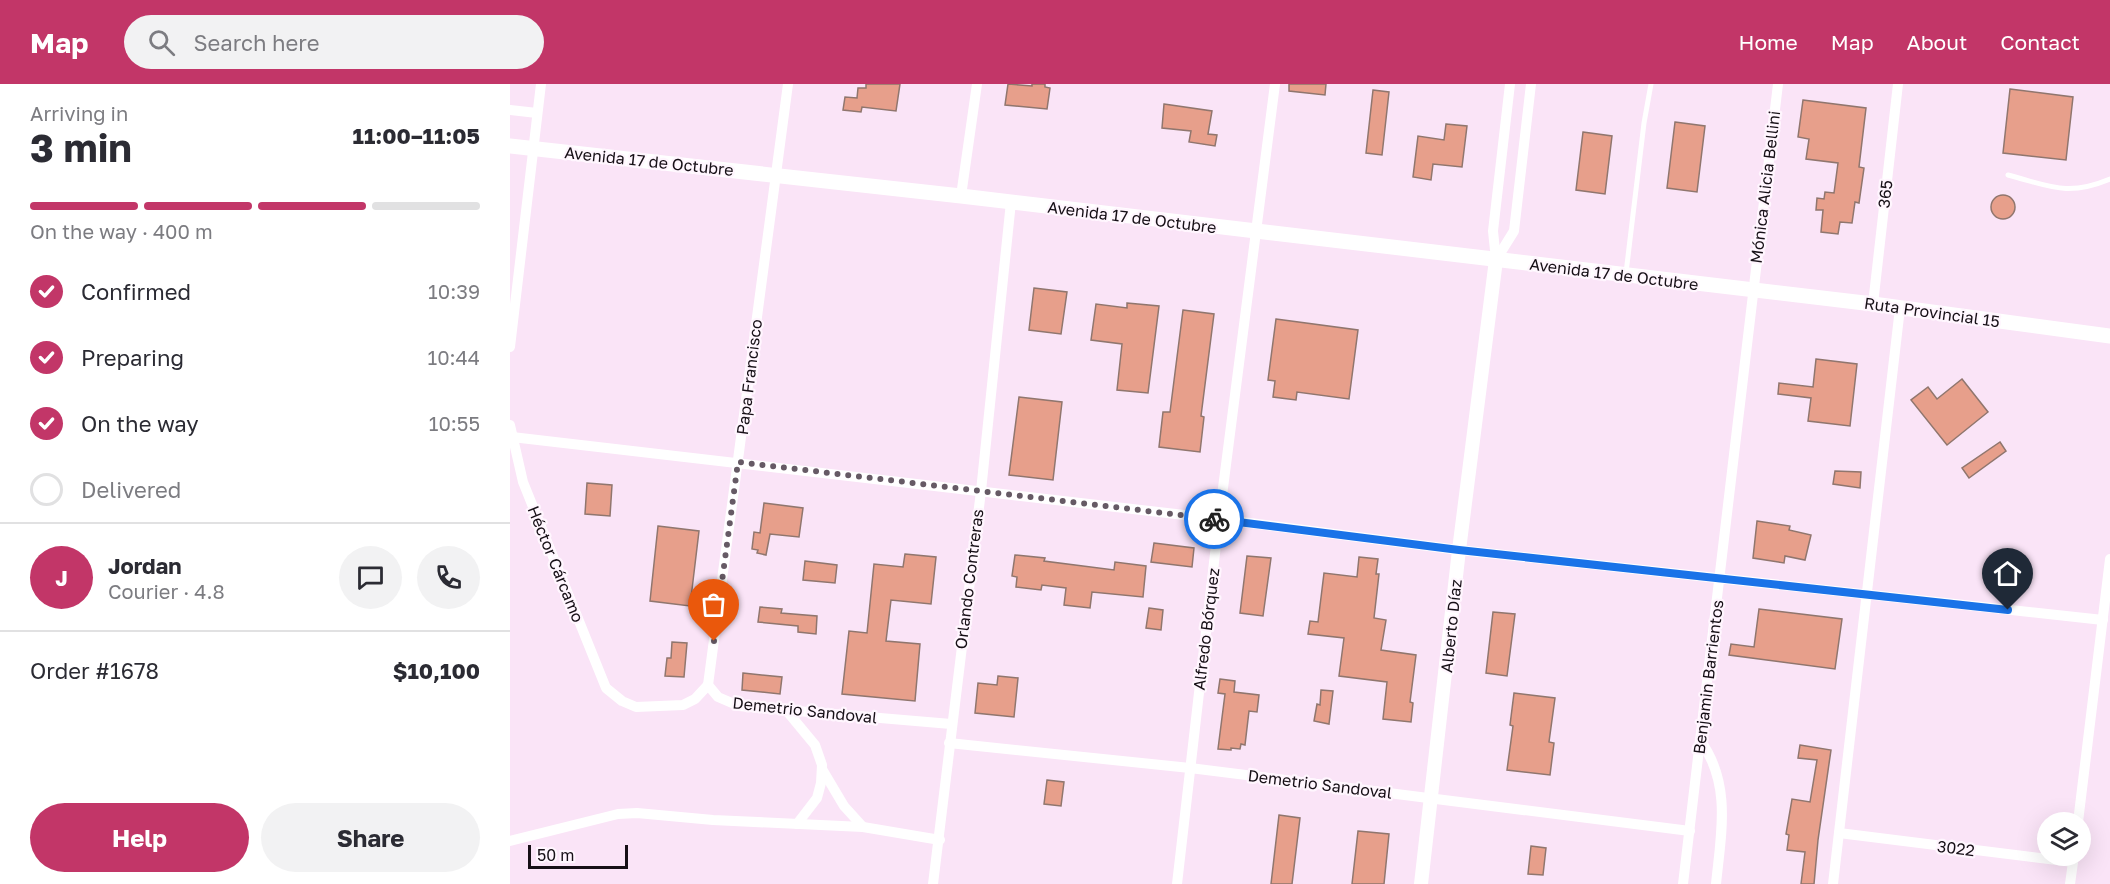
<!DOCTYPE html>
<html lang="en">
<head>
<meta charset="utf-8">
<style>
	:root { --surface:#fff; --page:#f2f2f3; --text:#2b2b33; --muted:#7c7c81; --line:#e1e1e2; --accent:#c23668 }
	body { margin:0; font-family:"Golos Text",sans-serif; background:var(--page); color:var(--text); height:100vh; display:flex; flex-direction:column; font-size:22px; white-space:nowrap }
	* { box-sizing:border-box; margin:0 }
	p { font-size:20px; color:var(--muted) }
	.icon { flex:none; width:33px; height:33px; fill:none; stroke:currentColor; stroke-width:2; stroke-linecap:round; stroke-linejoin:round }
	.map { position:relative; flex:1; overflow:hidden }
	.drawer { display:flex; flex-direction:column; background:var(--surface); width:510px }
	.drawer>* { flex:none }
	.tools { position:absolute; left:1527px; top:728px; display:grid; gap:12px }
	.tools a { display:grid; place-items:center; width:54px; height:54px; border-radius:50%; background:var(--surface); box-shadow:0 6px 24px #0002; font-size:30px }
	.scale { position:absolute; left:18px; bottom:15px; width:100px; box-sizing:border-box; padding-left:6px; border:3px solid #160f16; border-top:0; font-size:16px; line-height:21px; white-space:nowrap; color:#160f16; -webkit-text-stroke:4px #fff6fe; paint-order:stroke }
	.pin { position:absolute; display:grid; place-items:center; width:51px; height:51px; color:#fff; margin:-62px -26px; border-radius:50% 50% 50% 0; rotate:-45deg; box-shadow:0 0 6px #0007 }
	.pin .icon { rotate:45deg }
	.courier { position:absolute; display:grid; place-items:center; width:60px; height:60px; margin:-30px; border:4px solid #1a73e8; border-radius:50%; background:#fff; color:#222; box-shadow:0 2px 8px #0007 }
	.summary em { font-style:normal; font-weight:700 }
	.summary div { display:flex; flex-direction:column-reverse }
	.summary { display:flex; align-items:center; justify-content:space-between; height:102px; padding:0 30px }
	h1 { font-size:39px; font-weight:700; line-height:45px }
	.bar { display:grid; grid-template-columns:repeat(4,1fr); gap:9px 6px; align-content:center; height:72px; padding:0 30px }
	.bar i { height:8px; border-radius:4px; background:var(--line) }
	.bar .current { background:var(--accent) }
	.bar p { grid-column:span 4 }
	.line { display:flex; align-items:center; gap:15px; padding:0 30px; border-top:2px solid var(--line) }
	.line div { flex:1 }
	.round { display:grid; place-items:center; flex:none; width:63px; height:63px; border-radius:32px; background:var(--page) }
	ol { padding:0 30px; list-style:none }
	li { display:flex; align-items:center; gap:18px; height:66px }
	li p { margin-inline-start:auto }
	li .icon { padding:6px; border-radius:50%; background:var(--accent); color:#fff; stroke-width:4 }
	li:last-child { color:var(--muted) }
	li i { width:33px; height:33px; border:3px solid var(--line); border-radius:50% }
	.primary-button { display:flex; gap:12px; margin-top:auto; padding:12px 30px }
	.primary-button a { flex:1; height:69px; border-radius:36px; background:var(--accent); color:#fff; font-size:24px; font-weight:700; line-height:69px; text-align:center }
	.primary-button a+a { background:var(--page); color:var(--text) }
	header { display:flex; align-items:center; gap:36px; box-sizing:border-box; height:84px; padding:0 30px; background:var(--accent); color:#fff }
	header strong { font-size:28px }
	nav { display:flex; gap:33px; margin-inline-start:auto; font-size:21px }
	.search { width:420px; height:54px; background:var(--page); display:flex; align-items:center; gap:15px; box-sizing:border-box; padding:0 21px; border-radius:33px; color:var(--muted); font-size:22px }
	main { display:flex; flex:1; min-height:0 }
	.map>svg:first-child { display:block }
</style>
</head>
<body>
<header>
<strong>Map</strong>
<div class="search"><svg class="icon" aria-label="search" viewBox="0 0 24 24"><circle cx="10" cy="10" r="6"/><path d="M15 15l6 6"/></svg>Search here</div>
<nav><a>Home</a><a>Map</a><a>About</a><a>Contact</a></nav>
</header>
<main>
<section class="drawer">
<div class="summary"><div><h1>3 min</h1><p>Arriving in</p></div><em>11:00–11:05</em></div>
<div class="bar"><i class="current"></i><i class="current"></i><i class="current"></i><i></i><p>On the way · 400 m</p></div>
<ol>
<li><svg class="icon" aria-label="check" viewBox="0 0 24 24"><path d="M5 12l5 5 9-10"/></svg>Confirmed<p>10:39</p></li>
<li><svg class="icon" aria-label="check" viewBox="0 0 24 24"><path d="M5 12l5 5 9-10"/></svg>Preparing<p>10:44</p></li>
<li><svg class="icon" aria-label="check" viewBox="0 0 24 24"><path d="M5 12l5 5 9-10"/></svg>On the way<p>10:55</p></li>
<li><i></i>Delivered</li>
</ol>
<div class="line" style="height:108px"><b class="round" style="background:var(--accent);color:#fff">J</b><div><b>Jordan</b><p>Courier · 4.8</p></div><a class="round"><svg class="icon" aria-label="chat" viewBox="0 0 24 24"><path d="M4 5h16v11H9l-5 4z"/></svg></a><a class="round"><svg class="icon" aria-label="phone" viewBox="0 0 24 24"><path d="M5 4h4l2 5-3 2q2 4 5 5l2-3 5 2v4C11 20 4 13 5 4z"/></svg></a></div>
<div class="line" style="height:78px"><div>Order #1678</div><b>$10,100</b></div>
<div class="primary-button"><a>Help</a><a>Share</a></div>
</section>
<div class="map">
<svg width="1600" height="800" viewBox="0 0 1600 800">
	<rect width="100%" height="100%" fill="#fae4f7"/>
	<g fill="#e79f8b" stroke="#90766e" stroke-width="1.5">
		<polygon points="356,0 390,0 386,27 352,23 351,28 333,26 335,13 347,14 348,4 356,4"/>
		<polygon points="498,0 522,2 522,0 535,0 535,3 540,4 537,25 495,21"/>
		<polygon points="779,0 816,0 815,11 779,7"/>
		<polygon points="1500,5 1563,13 1556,76 1493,69"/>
		<polygon points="863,6 879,8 872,71 856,69"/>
		<polygon points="1293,16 1356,24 1349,83 1354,84 1349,119 1345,118 1342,139 1330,138 1328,150 1311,148 1313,126 1306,126 1307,114 1314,115 1315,108 1324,109 1328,79 1296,75 1299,55 1288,53"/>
		<polygon points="654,20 702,27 698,50 707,51 705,62 679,58 681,47 652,44"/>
		<polygon points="1165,38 1195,42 1187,108 1157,104"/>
		<polygon points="936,40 957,42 952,83 923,80 921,96 903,93 908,52 934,56"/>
		<polygon points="1073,48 1102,52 1095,110 1066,106"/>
		<circle cx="1493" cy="123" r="12"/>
		<polygon points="524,204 557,208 551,250 519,246"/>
		<polygon points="617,219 649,222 638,309 607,306 612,260 581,256 586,220 617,224"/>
		<polygon points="673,226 704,230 691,332 694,333 690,368 649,363 653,328 660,328"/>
		<polygon points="766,235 848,246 839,315 787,308 786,316 763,313 765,297 758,296"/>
		<polygon points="1306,275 1347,280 1340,342 1298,337 1301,314 1268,310 1269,299 1303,303"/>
		<polygon points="1452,295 1478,328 1437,361 1401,316 1418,303 1427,315"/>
		<polygon points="509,313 552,318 543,396 499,391"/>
		<polygon points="1490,358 1496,367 1459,394 1452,384"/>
		<polygon points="1325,387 1351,388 1350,404 1323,400"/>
		<polygon points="77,399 102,401 100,432 75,430"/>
		<polygon points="254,419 293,424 289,453 260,450 256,471 247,469 248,466 242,465 244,448 250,449"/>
		<polygon points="1247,437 1280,442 1279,446 1301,451 1295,476 1275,472 1274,479 1243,474"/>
		<polygon points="148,442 189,447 180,522 140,517"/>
		<polygon points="644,459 684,464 682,483 641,478"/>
		<polygon points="395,470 426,473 421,520 381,516 376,557 410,560 405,617 332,610 339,547 357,549 364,480 393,483"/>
		<polygon points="505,471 535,474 534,477 604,486 605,478 636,482 633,513 582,508 580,524 554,521 556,504 532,501 531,506 506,503 507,493 502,492"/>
		<polygon points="737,472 761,474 753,532 730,529"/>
		<polygon points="849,473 868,475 866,490 869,490 864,534 876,536 871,566 906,571 900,618 903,619 901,638 873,635 877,598 829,592 834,554 798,550 800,537 808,538 814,489 847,493"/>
		<polygon points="295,477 327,481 325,499 293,496"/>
		<polygon points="250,523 272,525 271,529 307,532 306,550 288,548 288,542 248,538"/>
		<polygon points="639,524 653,526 651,546 636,544"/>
		<polygon points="1249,525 1332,535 1325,585 1219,571 1221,560 1244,563"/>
		<polygon points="983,528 1005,530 997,592 976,589"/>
		<polygon points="162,558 177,559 174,593 155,592 157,574 161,574"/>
		<polygon points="233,589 272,593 270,610 232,606"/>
		<polygon points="488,592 508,594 504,633 465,629 468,599 487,601"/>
		<polygon points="710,595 725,597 724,608 749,611 747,628 739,627 735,661 731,660 730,665 721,664 721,666 708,665 715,610 708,609"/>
		<polygon points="811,606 823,607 819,640 804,637 807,620 810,621"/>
		<polygon points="1004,609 1045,614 1039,658 1044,659 1040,691 997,686 1003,642 1000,641"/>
		<polygon points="1290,661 1321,666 1308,756 1304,800 1291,800 1295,768 1277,766 1279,751 1276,750 1282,715 1300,718 1307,676 1288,674"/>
		<polygon points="537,696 554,698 551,722 534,720"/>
		<polygon points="769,731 790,734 782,800 761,800"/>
		<polygon points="848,747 879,750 874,800 842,800"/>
		<polygon points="1021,762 1036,764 1033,791 1018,790"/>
	</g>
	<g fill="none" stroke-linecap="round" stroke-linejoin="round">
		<g stroke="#fff" stroke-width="5">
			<path d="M 1498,91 C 1540,102 1557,113 1600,95"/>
			<polyline points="1116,189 1134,39 1141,0"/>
		</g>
		<g stroke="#fff" stroke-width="10">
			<polyline points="0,26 27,29"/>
			<polyline points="451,112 467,0"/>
			<polyline points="986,176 1004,147 1021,0"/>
			<polyline points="986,176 983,147 1000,0"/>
			<polyline points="1363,220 1388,0"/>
			<polyline points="0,263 31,0"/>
			<polyline points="0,341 13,398 96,604 112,617 126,623 173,621 185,615 198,601 208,613 229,622 441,640"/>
			<polyline points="2,353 709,435 949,466 1593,536"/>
			<polyline points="198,601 278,0"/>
			<polyline points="276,626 305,661 312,681 311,699 307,714 287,740"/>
			<path d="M 1190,656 C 1222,700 1211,750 1206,800"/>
			<polyline points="439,659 680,684 1180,747"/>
			<polyline points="312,685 334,722 353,743"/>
			<polyline points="1568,738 1600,475"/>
			<polyline points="1329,749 1563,778"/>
			<polyline points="0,757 108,730 127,729 203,736 353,743 430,756"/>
			<polyline points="423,800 471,407 501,118"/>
			<polyline points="667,800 709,435 765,0"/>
			<polyline points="1173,800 1268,0"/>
			<polyline points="1323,800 1390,224"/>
			<polyline points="1560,800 1564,771"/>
		</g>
		<polyline stroke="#fff" stroke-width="14" points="911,800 949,466 986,176"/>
		<polyline stroke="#fff" stroke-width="15" points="0,62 451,112 1363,220 1600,252"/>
	</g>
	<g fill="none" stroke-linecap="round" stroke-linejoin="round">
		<polyline stroke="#665a65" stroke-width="6" stroke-dasharray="0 10.8" points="204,557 228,378 704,435"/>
		<polyline stroke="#1a73e8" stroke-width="8" points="704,435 949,466 1498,526"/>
	</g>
	<g text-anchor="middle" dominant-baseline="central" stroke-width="4.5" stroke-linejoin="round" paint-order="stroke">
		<g font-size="16" fill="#160f16" stroke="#fff6fe">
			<text transform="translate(139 77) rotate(6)">Avenida 17 de Octubre</text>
			<text transform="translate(1255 103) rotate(-83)">Mónica Alicia Bellini</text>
			<text transform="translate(1375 110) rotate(-83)">365</text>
			<text transform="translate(622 133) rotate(7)">Avenida 17 de Octubre</text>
			<text transform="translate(1104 190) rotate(7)">Avenida 17 de Octubre</text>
			<text transform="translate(1422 228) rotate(8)">Ruta Provincial 15</text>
			<text transform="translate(239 293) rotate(-83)">Papa Francisco</text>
			<text transform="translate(46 480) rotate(68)">Héctor Cárcamo</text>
			<text transform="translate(459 495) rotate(-83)">Orlando Contreras</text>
			<text transform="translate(941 542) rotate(-84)">Alberto Díaz</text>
			<text transform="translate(696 545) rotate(-83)">Alfredo Bórquez</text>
			<text transform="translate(1198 593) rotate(-83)">Benjamin Barrientos</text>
			<text transform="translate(295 626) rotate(6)">Demetrio Sandoval</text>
			<text transform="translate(810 700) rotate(7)">Demetrio Sandoval</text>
			<text transform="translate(1446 764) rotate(7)">3022</text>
		</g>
	</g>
</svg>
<div class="tools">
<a><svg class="icon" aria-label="layers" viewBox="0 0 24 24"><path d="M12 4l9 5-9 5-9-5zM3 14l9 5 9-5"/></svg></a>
</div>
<div class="scale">50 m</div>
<div class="pin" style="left:204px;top:557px;background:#ea580c"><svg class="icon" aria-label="bag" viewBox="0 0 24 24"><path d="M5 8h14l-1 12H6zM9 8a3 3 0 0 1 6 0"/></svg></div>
<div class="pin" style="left:1498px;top:526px;background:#1f2937"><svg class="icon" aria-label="home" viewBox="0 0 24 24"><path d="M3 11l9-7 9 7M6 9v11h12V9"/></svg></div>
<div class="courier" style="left:704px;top:435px"><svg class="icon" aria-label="bike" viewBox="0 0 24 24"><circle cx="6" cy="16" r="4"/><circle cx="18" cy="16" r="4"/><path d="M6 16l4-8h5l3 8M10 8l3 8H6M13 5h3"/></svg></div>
</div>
</main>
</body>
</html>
